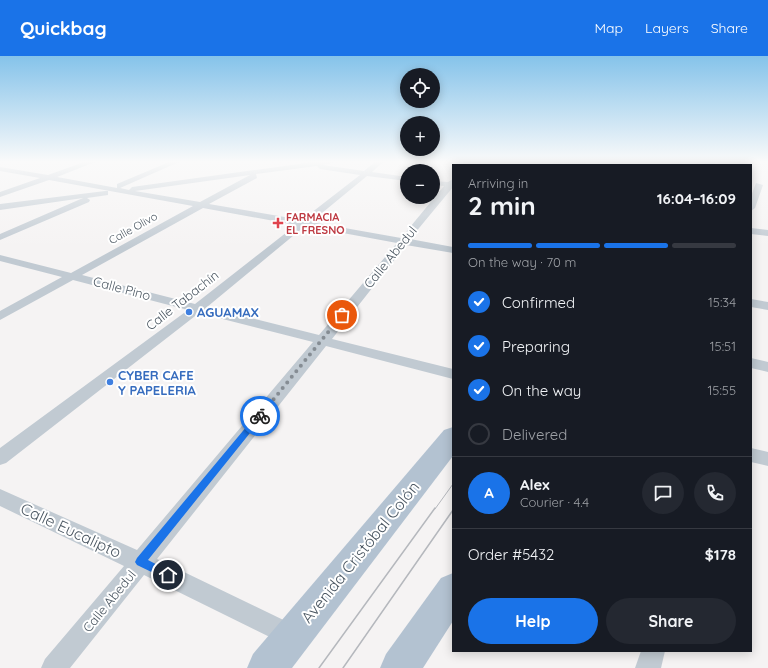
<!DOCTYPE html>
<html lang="en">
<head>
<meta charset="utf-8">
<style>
	:root { --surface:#171b24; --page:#242831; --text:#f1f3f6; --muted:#9ea1a6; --line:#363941; --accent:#1a73e8 }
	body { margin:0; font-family:Quicksand,sans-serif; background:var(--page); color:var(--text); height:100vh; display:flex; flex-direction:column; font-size:15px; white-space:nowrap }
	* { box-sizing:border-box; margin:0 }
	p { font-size:13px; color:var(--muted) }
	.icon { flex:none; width:22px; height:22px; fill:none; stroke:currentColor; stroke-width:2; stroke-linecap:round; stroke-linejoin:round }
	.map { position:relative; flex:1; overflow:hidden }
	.sheet { position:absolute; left:452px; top:108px; width:300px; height:488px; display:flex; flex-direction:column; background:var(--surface); border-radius:0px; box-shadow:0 2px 10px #0003 }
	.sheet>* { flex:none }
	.controls { position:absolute; left:400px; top:12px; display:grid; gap:8px }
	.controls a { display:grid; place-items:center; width:40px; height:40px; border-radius:50%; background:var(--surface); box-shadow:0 2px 10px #0003; font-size:20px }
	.pin { position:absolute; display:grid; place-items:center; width:34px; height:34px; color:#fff; margin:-17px; border:2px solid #fff; border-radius:50%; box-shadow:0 1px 4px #0007 }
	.courier { position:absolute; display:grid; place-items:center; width:40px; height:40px; margin:-20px; border:3px solid #1a73e8; border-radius:50%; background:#fff; color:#222; box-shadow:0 1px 5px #0007 }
	.head em { font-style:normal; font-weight:700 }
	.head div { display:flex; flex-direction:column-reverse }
	.head { display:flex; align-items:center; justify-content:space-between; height:68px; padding:0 16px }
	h1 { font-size:26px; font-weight:700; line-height:30px }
	.bar { display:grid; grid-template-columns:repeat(4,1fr); gap:6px 4px; align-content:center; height:48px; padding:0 16px }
	.bar i { height:5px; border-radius:3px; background:var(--line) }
	.bar .active { background:var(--accent) }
	.bar p { grid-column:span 4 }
	.line { display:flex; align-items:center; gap:10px; padding:0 16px; border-top:1px solid var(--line) }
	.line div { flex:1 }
	.round { display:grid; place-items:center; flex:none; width:42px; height:42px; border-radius:21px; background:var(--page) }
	ol { padding:0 16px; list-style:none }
	li { display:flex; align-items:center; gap:12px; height:44px }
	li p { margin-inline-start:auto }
	li .icon { padding:4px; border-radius:50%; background:var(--accent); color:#fff; stroke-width:4 }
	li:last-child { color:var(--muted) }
	li i { width:22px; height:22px; border:2px solid var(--line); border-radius:50% }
	.button { display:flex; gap:8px; margin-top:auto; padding:8px 16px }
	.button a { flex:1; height:46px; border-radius:24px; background:var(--accent); color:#fff; font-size:16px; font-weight:700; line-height:46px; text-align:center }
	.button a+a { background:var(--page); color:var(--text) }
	header { display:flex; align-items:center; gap:24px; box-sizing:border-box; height:56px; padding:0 20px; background:var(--accent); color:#fff }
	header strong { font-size:19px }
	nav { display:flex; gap:22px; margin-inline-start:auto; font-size:14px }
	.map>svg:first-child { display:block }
</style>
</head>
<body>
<header>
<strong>Quickbag</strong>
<nav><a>Map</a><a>Layers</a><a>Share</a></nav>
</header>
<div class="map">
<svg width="768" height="612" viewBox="0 0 768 612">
	<rect width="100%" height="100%" fill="#f5f3f3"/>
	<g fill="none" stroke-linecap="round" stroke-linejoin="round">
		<g fill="#c1cad2" fill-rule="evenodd">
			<path d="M 84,106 L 95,106 L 57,121 L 117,132 L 117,128 L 169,106 L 179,106 L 120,132 L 129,134 L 132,131 L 313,106 L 335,106 L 323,109 L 364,115 L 375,106 L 383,106 L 372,116 L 407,121 L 407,125 L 367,120 L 311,166 L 401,182 L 444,130 L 433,129 L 433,125 L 448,126 L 453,123 L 453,131 L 410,183 L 453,191 L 453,197 L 406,189 L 332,283 L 453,313 L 453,323 L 326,290 L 157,503 L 300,572 L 304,580 L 300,588 L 292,592 L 284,588 L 144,519 L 70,612 L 41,612 L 45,603 L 124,510 L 0,450 L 0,433 L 137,494 L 313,286 L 199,257 L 6,407 L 0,409 L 0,392 L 188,254 L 73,224 L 0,264 L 0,255 L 62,221 L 0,205 L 0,199 L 71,217 L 193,150 L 49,124 L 0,141 L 0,136 L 40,122 L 0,115 L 0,111 L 48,119 ZM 317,110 L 320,113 L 360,119 L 302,164 L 209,148 L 257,122 L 256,118 ZM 250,119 L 200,146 L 135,135 ZM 203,152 L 296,169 L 195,248 L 82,219 ZM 305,170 L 397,187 L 319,279 L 207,251 Z"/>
			<polygon points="464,106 471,106 469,109 463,109"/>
			<polygon points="560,106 583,106 590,109 571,109"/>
			<polygon points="756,127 763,129 755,152 751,155 751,140"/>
			<polygon points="105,135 108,135 108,139 87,142 90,144 89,146 0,184 0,178 83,142 0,154 0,148"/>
			<polygon points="751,172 768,174 768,180 751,178"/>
			<polygon points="751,243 768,246 768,254 751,251"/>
			<polygon points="751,302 768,306 768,316 751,312"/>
			<polygon points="751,392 768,396 768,410 751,406"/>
			<polygon points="641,595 665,595 661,612 635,612"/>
		</g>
		<polygon fill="#c1cbd6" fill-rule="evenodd" points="553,106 562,106 562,109 552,109"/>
		<g fill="#b3c2d1" fill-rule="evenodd">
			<polygon points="672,106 683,106 681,109 671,109"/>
			<polygon points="705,106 716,106 714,109 704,109"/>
			<polygon points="453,371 453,400 292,612 247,612 253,598 444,374"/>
			<polygon points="453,517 453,565 423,612 380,612 386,598 441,522"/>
		</g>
		<g stroke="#b5b8bd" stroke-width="1">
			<polyline points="696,109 698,106"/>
			<polyline points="435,453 453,428"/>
		</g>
		<g stroke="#b5b8bd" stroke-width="1.5">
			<polyline points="319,612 435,452"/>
			<polyline points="343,612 453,454"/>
		</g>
	</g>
	<linearGradient id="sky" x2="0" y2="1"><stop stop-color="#85c3ea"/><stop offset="0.55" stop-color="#fafafa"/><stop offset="1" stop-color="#fafafa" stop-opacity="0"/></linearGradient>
	<rect width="768" height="192" fill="url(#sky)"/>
	<polygon fill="#1a73e8" points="260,357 264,360 262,362 148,504 171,516 173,519 171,523 168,524 137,509 135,506 137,502 257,358"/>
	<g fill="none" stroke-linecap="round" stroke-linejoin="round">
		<polyline stroke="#868d94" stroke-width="4" stroke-dasharray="0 7.2" points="260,360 342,259"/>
	</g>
	<path fill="#e0444e" stroke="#fff" stroke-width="1.5" d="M276 161h4v4h4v4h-4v4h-4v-4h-4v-4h4z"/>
	<g fill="#3f7fe0" stroke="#fff" stroke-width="1.5">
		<circle cx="189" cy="256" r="4"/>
		<circle cx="110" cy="326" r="4"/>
	</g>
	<g text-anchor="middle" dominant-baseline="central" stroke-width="4" stroke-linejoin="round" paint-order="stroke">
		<g font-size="11" font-weight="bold" fill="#be3a42" stroke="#fff" text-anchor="start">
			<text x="286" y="161">FARMACIA<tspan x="286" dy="13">EL FRESNO</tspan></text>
		</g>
		<g font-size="11" fill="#4a5661" stroke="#fff">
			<text transform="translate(133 172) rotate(-29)">Calle Olivo</text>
		</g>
		<g font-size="13" fill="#4a5661" stroke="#fff">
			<text transform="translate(390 201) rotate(-51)">Calle Abedul</text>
			<text transform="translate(122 232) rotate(15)">Calle Pino</text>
			<text transform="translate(182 244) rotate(-38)">Calle Tabachín</text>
			<text transform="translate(109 545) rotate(-51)">Calle Abedul</text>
		</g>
		<g font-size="13" font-weight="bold" fill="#366cbe" stroke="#fff" text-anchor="start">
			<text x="197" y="256">AGUAMAX</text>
			<text x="118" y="319">CYBER CAFE<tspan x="118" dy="15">Y PAPELERIA</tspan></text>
		</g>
		<g font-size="16" fill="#4a5661" stroke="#fff">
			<text transform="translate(71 474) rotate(25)">Calle Eucalipto</text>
			<text transform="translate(360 496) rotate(-51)">Avenida Cristóbal Colón</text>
		</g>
	</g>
</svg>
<div class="controls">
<a><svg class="icon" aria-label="locate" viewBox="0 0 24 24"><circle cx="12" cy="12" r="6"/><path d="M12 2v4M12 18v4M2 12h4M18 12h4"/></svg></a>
<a>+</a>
<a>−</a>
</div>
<div class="pin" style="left:342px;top:259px;background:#ea580c"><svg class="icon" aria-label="bag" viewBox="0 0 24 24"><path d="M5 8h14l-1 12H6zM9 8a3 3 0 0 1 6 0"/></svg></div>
<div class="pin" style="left:168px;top:519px;background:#1f2937"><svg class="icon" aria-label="home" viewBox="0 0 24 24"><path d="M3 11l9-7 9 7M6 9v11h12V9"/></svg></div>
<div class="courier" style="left:260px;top:360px"><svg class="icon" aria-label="bike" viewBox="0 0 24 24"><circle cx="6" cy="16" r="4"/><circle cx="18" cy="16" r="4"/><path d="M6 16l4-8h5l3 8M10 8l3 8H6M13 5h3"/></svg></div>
<section class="sheet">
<div class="head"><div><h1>2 min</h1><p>Arriving in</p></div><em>16:04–16:09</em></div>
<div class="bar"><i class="active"></i><i class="active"></i><i class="active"></i><i></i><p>On the way · 70 m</p></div>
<ol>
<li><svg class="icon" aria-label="check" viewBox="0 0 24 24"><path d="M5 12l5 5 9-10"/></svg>Confirmed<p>15:34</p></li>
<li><svg class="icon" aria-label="check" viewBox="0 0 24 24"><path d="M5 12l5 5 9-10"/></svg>Preparing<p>15:51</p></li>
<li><svg class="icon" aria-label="check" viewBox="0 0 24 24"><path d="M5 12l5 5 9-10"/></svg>On the way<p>15:55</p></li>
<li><i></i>Delivered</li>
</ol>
<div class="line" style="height:72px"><b class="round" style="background:var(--accent);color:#fff">A</b><div><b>Alex</b><p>Courier · 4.4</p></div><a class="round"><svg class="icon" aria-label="chat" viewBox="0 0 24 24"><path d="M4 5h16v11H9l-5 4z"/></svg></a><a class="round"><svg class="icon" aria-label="phone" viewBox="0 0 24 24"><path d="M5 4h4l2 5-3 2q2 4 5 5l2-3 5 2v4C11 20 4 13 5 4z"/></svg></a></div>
<div class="line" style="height:52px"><div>Order #5432</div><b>$178</b></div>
<div class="button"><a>Help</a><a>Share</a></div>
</section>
</div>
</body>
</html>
